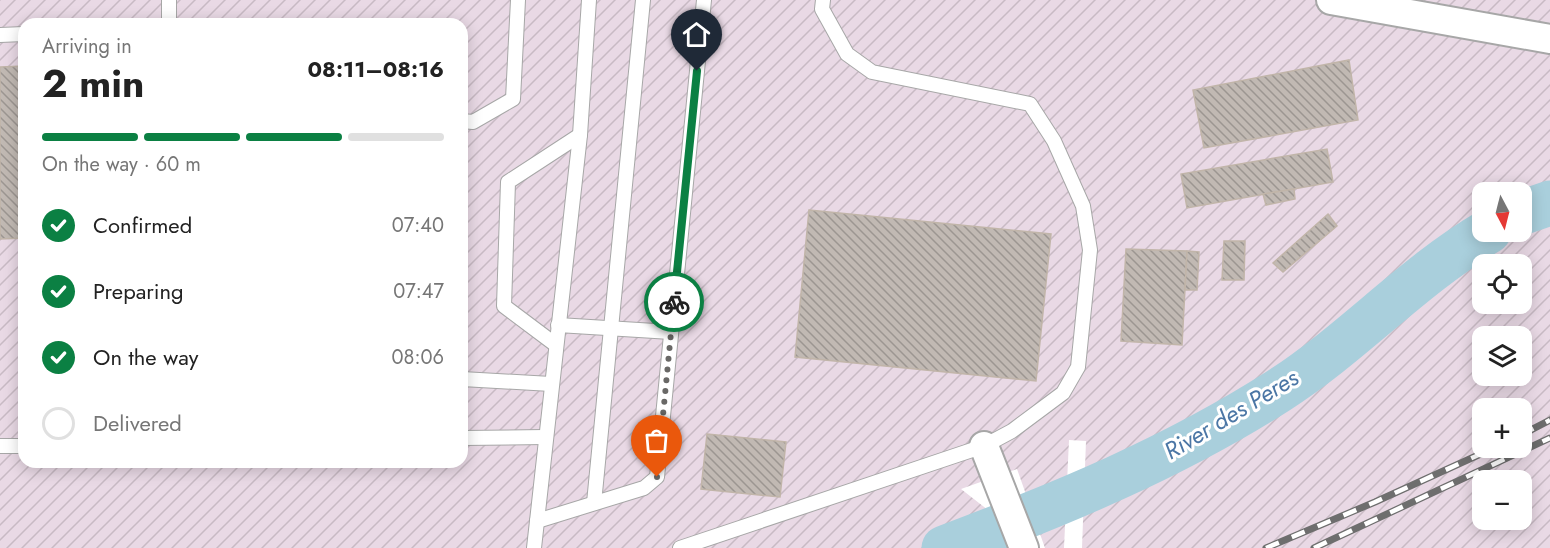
<!DOCTYPE html>
<html lang="en">
<head>
<meta charset="utf-8">
<style>
	:root { --surface:#fff; --page:#f2f2f2; --text:#222; --muted:#767676; --line:#e0e0e0; --accent:#0b8043 }
	body { margin:0; font-family:Jost,sans-serif; background:var(--page); color:var(--text); height:100vh; display:flex; flex-direction:column; font-size:22px; white-space:nowrap }
	* { box-sizing:border-box; margin:0 }
	p { font-size:20px; color:var(--muted) }
	.icon { flex:none; width:33px; height:33px; fill:none; stroke:currentColor; stroke-width:2; stroke-linecap:round; stroke-linejoin:round }
	.map { position:relative; flex:1; overflow:hidden }
	.details { position:absolute; left:18px; top:18px; width:450px; height:450px; display:flex; flex-direction:column; background:var(--surface); border-radius:18px; box-shadow:0 3px 15px #0003 }
	.details>* { flex:none }
	.needle { width:39px; rotate:173deg }
	.buttons { position:absolute; left:1472px; top:182px; display:grid; gap:12px }
	.buttons a { display:grid; place-items:center; width:60px; height:60px; border-radius:12px; background:var(--surface); box-shadow:0 3px 15px #0003; font-size:30px }
	.pin { position:absolute; display:grid; place-items:center; width:51px; height:51px; color:#fff; margin:-62px -26px; border-radius:50% 50% 50% 0; rotate:-45deg; box-shadow:0 0 6px #0007 }
	.pin .icon { rotate:45deg }
	.courier { position:absolute; display:grid; place-items:center; width:60px; height:60px; margin:-30px; border:4px solid #0b8043; border-radius:50%; background:#fff; color:#222; box-shadow:0 2px 8px #0007 }
	.overview em { font-style:normal; font-weight:700 }
	.overview div { display:flex; flex-direction:column-reverse }
	.overview { display:flex; align-items:center; justify-content:space-between; height:102px; padding:0 24px }
	h1 { font-size:39px; font-weight:700; line-height:45px }
	.bar { display:grid; grid-template-columns:repeat(4,1fr); gap:9px 6px; align-content:center; height:72px; padding:0 24px }
	.bar i { height:8px; border-radius:4px; background:var(--line) }
	.bar .current { background:var(--accent) }
	.bar p { grid-column:span 4 }
	ol { padding:0 24px; list-style:none }
	li { display:flex; align-items:center; gap:18px; height:66px }
	li p { margin-inline-start:auto }
	li .icon { padding:6px; border-radius:50%; background:var(--accent); color:#fff; stroke-width:4 }
	li:last-child { color:var(--muted) }
	li i { width:33px; height:33px; border:3px solid var(--line); border-radius:50% }
	.map>svg:first-child { display:block }
</style>
</head>
<body>
<div class="map">
<svg width="1550" height="548" viewBox="0 0 1550 548">
	<defs>
		<pattern id="industrial-furrows" width="10" height="10" patternUnits="userSpaceOnUse" patternTransform="scale(1.5)"><rect width="10" height="10" fill="#e9d9e5"/><path d="M-1 1l2-2M0 10L10 0M9 11l2-2" fill="none" stroke="#c8bac4"/></pattern>
		<pattern id="building-back-hatch" width="6" height="6" patternUnits="userSpaceOnUse" patternTransform="scale(1.5)"><rect width="6" height="6" fill="#c1b9b3"/><path d="M-1 5l2 2M0 0l6 6M5-1l2 2" fill="none" stroke="#9c9691"/></pattern>
	</defs>
	<rect width="100%" height="100%" fill="#f0ede7"/>
	<path fill="url(#industrial-furrows)" fill-rule="evenodd" d="M 0,0 L 1550,0 L 1550,548 L 0,548 ZM 24,24 L 462,24 L 462,462 L 24,462 ZM 1482,192 L 1521,192 L 1521,231 L 1482,231 ZM 1482,264 L 1521,264 L 1521,303 L 1482,303 ZM 1482,336 L 1521,336 L 1521,375 L 1482,375 ZM 1482,408 L 1521,408 L 1521,447 L 1482,447 ZM 1482,480 L 1521,480 L 1521,519 L 1482,519 Z"/>
	<g fill="#fff">
		<polygon points="1069,440 1086,441 1082,548 1064,548"/>
		<polygon points="1017,469 1045,548 1004,548 993,516 988,510 961,489"/>
	</g>
	<g fill="none" stroke-linecap="round" stroke-linejoin="round">
		<g stroke="#a9cfdc" stroke-width="45">
			<polyline points="1521,213 1550,203"/>
			<path d="M 944,548 C 1061,504 1173,458 1278,391 C 1353,343 1412,276 1489,231"/>
		</g>
	</g>
	<g fill="url(#building-back-hatch)" stroke="#c1b5a9" stroke-width="1.5">
		<polygon points="1349,60 1358,120 1204,148 1193,90"/>
		<polygon points="24,66 24,238 0,239 0,67"/>
		<polygon points="1327,149 1333,182 1187,208 1181,174"/>
		<polygon points="1294,189 1295,199 1266,205 1263,194"/>
		<polygon points="809,210 1051,234 1036,381 795,357"/>
		<polygon points="1328,214 1337,226 1283,272 1273,263"/>
		<polygon points="1224,241 1245,241 1244,280 1222,280"/>
		<polygon points="1126,249 1187,251 1182,345 1121,341"/>
		<polygon points="1187,251 1199,252 1197,290 1185,290"/>
		<polygon points="707,434 786,442 780,497 701,489"/>
	</g>
	<g fill="none" stroke-linecap="round" stroke-linejoin="round">
		<defs>
			<g id="service">
				<polyline points="169,24 169,0"/>
				<polyline points="0,35 24,34"/>
				<polyline points="462,121 473,122 513,99 518,0"/>
				<polyline points="558,325 671,332"/>
				<polyline points="556,345 504,306 508,182 580,135"/>
				<polyline points="462,379 551,384"/>
				<polyline points="462,438 545,437"/>
				<polyline points="0,446 24,446"/>
				<polyline points="594,503 643,0"/>
				<polyline points="537,521 644,488 657,477 704,0"/>
				<polyline points="534,548 580,135 589,0"/>
				<polyline points="680,548 984,446 1012,431 1063,393 1078,367 1090,250 1083,206 1054,141 1030,104 872,72 847,54 822,9 823,0"/>
			</g>
			<g id="minor">
				<polyline points="1331,0 1550,39"/>
				<polyline points="984,446 1024,548"/>
			</g>
		</defs>
		<use href="#service" stroke="#a7a7a7" stroke-width="16"/>
		<use href="#minor" stroke="#a7a7a7" stroke-width="32"/>
		<use href="#service" stroke="#fff" stroke-width="14"/>
		<use href="#minor" stroke="#fff" stroke-width="28"/>
		<defs>
			<g id="rail">
				<polyline points="1521,435 1550,420"/>
				<polyline points="1266,548 1375,502 1496,447"/>
				<polyline points="1314,548 1550,438"/>
			</g>
		</defs>
		<use href="#rail" stroke="#6e6e6e" stroke-width="7"/>
		<use href="#rail" stroke="#fff" stroke-width="4.5" stroke-dasharray="14" stroke-linecap="butt"/>
	</g>
	<g fill="none" stroke-linecap="round" stroke-linejoin="round">
		<polyline stroke="#696866" stroke-width="6" stroke-dasharray="0 10.8" points="657,477 674,302"/>
		<polyline stroke="#0b8043" stroke-width="8" points="674,302 697,71"/>
	</g>
	<g text-anchor="middle" dominant-baseline="central" stroke-width="6" stroke-linejoin="round" paint-order="stroke">
		<g font-size="24" font-style="italic" fill="#4b76a5" stroke="#fff">
			<text transform="translate(1231 414) rotate(-31)">River des Peres</text>
		</g>
	</g>
</svg>
<div class="buttons">
<a><svg class="needle" viewBox="-14 -14 28 28"><path d="M0-13l5 13h-10z" fill="#e53935"/><path d="M0 13l5-13h-10z" fill="#767676"/></svg></a>
<a><svg class="icon" aria-label="locate" viewBox="0 0 24 24"><circle cx="12" cy="12" r="6"/><path d="M12 2v4M12 18v4M2 12h4M18 12h4"/></svg></a>
<a><svg class="icon" aria-label="layers" viewBox="0 0 24 24"><path d="M12 4l9 5-9 5-9-5zM3 14l9 5 9-5"/></svg></a>
<a>+</a>
<a>−</a>
</div>
<div class="pin" style="left:657px;top:477px;background:#ea580c"><svg class="icon" aria-label="bag" viewBox="0 0 24 24"><path d="M5 8h14l-1 12H6zM9 8a3 3 0 0 1 6 0"/></svg></div>
<div class="pin" style="left:697px;top:71px;background:#1f2937"><svg class="icon" aria-label="home" viewBox="0 0 24 24"><path d="M3 11l9-7 9 7M6 9v11h12V9"/></svg></div>
<div class="courier" style="left:674px;top:302px"><svg class="icon" aria-label="bike" viewBox="0 0 24 24"><circle cx="6" cy="16" r="4"/><circle cx="18" cy="16" r="4"/><path d="M6 16l4-8h5l3 8M10 8l3 8H6M13 5h3"/></svg></div>
<section class="details">
<div class="overview"><div><h1>2 min</h1><p>Arriving in</p></div><em>08:11–08:16</em></div>
<div class="bar"><i class="current"></i><i class="current"></i><i class="current"></i><i></i><p>On the way · 60 m</p></div>
<ol>
<li><svg class="icon" aria-label="check" viewBox="0 0 24 24"><path d="M5 12l5 5 9-10"/></svg>Confirmed<p>07:40</p></li>
<li><svg class="icon" aria-label="check" viewBox="0 0 24 24"><path d="M5 12l5 5 9-10"/></svg>Preparing<p>07:47</p></li>
<li><svg class="icon" aria-label="check" viewBox="0 0 24 24"><path d="M5 12l5 5 9-10"/></svg>On the way<p>08:06</p></li>
<li><i></i>Delivered</li>
</ol>
</section>
</div>
</body>
</html>
